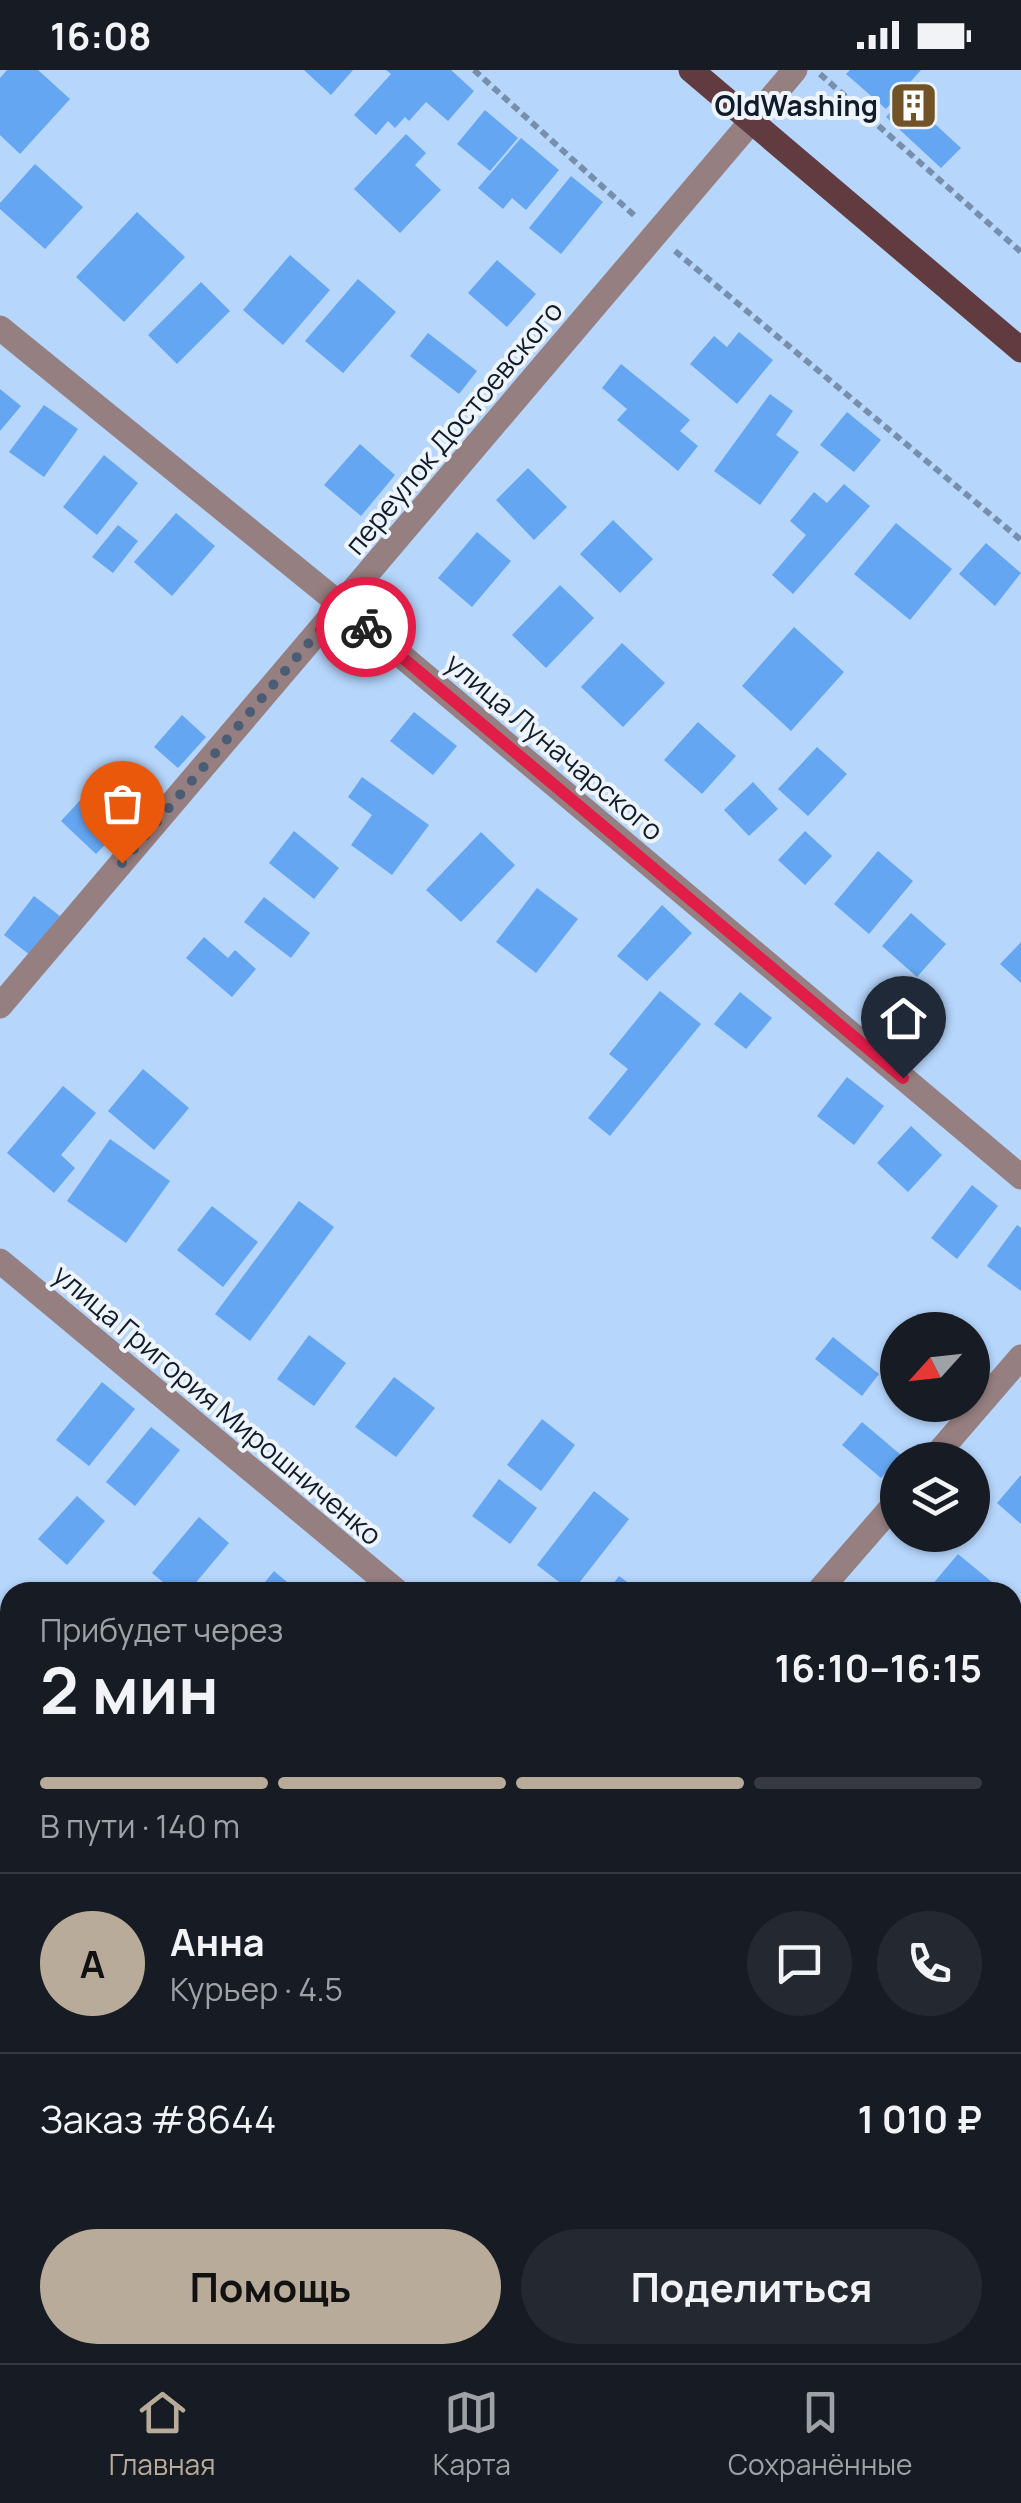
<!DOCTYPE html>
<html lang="ru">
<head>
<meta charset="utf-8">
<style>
	:root { --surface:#171b24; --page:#242831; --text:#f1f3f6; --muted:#9ea1a6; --line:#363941; --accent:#b8ab99 }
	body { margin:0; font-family:Manrope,sans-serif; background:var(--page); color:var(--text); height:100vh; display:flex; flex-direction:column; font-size:38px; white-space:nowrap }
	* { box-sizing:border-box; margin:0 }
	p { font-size:32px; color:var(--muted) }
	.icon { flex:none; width:55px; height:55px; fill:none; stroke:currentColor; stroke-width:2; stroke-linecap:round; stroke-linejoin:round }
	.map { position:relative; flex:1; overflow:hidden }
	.panel { position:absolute; left:0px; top:1512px; width:1022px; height:782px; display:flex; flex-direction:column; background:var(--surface); border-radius:30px 30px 0 0; box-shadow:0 2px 8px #0004 }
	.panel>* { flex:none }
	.needle { width:65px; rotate:243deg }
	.controls { position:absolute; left:880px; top:1242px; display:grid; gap:20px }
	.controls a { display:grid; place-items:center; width:110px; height:110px; border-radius:50%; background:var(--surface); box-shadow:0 2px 8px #0004; font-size:50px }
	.pin { position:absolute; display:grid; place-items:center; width:85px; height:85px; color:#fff; margin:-102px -42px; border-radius:50% 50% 50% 0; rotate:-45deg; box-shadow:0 0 10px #0007 }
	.pin .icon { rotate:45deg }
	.courier { position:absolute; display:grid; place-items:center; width:100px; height:100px; margin:-50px; border:8px solid #e11d48; border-radius:50%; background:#fff; color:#222; box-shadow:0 2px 12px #0007 }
	.overview em { font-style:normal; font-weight:700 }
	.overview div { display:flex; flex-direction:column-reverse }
	.overview { display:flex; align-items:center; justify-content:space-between; height:170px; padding:0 40px }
	h1 { font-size:65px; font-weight:700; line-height:75px }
	.bar { display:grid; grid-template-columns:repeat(4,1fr); gap:15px 10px; align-content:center; height:120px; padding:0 40px }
	.bar i { height:12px; border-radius:8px; background:var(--line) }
	.bar .current { background:var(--accent) }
	.bar p { grid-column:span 4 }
	.line { display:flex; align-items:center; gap:25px; padding:0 40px; border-top:2px solid var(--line) }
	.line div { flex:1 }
	.round { display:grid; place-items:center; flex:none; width:105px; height:105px; border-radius:52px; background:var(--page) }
	.cta { display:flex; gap:20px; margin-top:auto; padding:20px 40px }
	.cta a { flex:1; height:115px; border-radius:60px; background:var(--accent); color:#111; font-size:40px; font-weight:700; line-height:115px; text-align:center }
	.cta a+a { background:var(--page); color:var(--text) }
	.status { display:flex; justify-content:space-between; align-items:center; height:70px; padding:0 50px; background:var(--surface); direction:ltr }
	.status svg { height:28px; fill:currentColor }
	.dock { display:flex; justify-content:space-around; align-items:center; height:140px; border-top:2px solid var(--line); background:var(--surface); font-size:28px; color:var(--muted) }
	.dock a { display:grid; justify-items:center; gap:5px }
	.dock .current { color:var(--accent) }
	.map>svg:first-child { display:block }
</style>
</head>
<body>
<div class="status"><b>16:08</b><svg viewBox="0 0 49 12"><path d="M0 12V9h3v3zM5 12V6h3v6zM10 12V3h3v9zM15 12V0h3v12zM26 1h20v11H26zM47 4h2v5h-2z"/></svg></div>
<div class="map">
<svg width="1021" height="2293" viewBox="0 0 1021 2293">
	<rect width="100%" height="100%" fill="#b6d6fc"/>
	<g fill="#65a6f2">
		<polygon points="7,0 38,0 70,29 20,84 0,65 0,8"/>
		<polygon points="304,0 353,0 331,25"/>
		<polygon points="386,0 451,0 474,21 448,51 426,32 409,51 405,47 395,58 388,51 376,65 354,45 391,4"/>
		<polygon points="850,0 921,0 886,39 846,4"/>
		<polygon points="918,11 937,27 923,43 961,78 941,98 886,47"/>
		<polygon points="485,40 518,68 490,101 457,74"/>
		<polygon points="406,64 426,83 415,95 441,120 400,163 354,119"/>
		<polygon points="521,68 559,100 526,140 512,128 503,139 478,118"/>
		<polygon points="35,94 83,137 45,179 0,139 0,133"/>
		<polygon points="571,106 603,132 561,184 529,158"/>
		<polygon points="137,142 185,187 124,252 76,207"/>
		<polygon points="290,185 330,220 283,275 243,240"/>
		<polygon points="497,190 536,224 507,257 468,223"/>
		<polygon points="358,209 396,242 343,303 305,271"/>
		<polygon points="201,212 230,241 177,294 148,265"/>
		<polygon points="739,262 773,290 737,334 690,294 714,266 727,277"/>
		<polygon points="428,263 477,301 459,324 410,286"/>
		<polygon points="621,294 690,350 680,361 698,376 678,401 617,350 627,339 602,318"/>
		<polygon points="0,319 21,336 0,361"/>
		<polygon points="770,324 793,341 776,365 799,382 760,435 714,401"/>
		<polygon points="44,335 78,359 44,407 9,382"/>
		<polygon points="847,342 881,370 854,402 820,375"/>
		<polygon points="360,374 395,405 361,446 324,415"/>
		<polygon points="104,385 138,413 97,465 63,437"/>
		<polygon points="528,398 567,437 534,470 496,430"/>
		<polygon points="844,414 870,436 793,524 772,505 806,465 790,451 814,422 827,433"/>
		<polygon points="176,443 215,476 172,526 134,492"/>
		<polygon points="613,450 653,489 620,523 580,484"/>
		<polygon points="896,453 952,499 910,550 854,504"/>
		<polygon points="118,455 138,471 113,503 92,487"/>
		<polygon points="477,462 511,491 472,537 438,508"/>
		<polygon points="986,473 1021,503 995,536 959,504"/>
		<polygon points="560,515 594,548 546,598 512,565"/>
		<polygon points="794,557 844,602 791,661 742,616"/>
		<polygon points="622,573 665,613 623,657 581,617"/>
		<polygon points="414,642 457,676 433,705 390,671"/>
		<polygon points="182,645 206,667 178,698 154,677"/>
		<polygon points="698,652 736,686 702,724 664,690"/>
		<polygon points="817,677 847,704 808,746 778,719"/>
		<polygon points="110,698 146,732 96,784 61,751"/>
		<polygon points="362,707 429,755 392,805 351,775 372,745 348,727"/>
		<polygon points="753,712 778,739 749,766 724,740"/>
		<polygon points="294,761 339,798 314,829 269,793"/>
		<polygon points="805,761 832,786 805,815 778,790"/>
		<polygon points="481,762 515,795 461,852 426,820"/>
		<polygon points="878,781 913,811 869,864 834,834"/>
		<polygon points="537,818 578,849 536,903 496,872"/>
		<polygon points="34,826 60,846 30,885 4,865"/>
		<polygon points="264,827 310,863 291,888 244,852"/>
		<polygon points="662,835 692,863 647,911 617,886"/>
		<polygon points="911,843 946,874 917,907 882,876"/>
		<polygon points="204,867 228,888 235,880 256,899 232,927 186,888"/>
		<polygon points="1021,872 1021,913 1000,894"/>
		<polygon points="660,921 701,954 610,1066 588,1048 628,999 609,984"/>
		<polygon points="740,922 772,948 746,979 714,954"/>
		<polygon points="143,999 189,1038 154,1080 108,1041"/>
		<polygon points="847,1007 884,1036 854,1075 817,1046"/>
		<polygon points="63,1016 96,1043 61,1085 75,1098 54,1123 7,1083"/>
		<polygon points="911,1056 942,1085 908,1122 877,1093"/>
		<polygon points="110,1069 170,1111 126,1173 67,1131"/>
		<polygon points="972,1115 998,1136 957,1189 931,1168"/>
		<polygon points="299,1131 334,1157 250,1271 215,1244"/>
		<polygon points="212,1136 258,1172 223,1217 177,1180"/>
		<polygon points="1017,1155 1021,1158 1021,1221 987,1196"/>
		<polygon points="309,1265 346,1293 314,1336 277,1309"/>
		<polygon points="833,1267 879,1304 862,1326 815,1289"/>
		<polygon points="394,1307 435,1338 396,1387 355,1357"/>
		<polygon points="102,1312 135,1339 89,1396 56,1370"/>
		<polygon points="918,1335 948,1335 936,1350"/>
		<polygon points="542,1349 575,1375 541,1421 507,1395"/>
		<polygon points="862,1352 901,1385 881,1408 842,1375"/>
		<polygon points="151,1357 180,1380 135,1436 106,1412"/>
		<polygon points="1021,1405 1021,1454 997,1433"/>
		<polygon points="499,1409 537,1438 510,1474 472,1446"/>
		<polygon points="594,1421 629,1449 572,1522 537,1495"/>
		<polygon points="77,1426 105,1451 67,1495 38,1469"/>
		<polygon points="199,1447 229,1473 188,1522 175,1522 152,1503"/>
		<polygon points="958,1484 1004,1522 926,1522"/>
		<polygon points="274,1501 299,1522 257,1522"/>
		<polygon points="619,1506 641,1522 607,1522"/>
		<polygon points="1012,1836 1021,1841 1021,1859 1012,1872"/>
		<polygon points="320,2285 367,2285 371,2287 367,2293 314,2293"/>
	</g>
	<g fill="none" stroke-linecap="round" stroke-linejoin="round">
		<g stroke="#778fac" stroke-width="6" stroke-dasharray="8 5" stroke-linecap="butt">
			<polyline points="474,0 636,147"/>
			<polyline points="820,4 1021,182"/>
			<polyline points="675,181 1021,470"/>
		</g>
		<g stroke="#967f81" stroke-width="25">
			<polyline points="0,258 341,535 1021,1107"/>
			<polyline points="0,936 795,0"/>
			<polyline points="0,1191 398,1522"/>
			<polyline points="932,1390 1021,1287"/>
			<polyline points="818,1522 898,1430"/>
			<polyline points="1012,2025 1021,2032"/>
			<polyline points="0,2171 10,2178"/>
			<polyline points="156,2285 167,2293"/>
		</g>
		<polyline stroke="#613b3f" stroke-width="25" points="691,0 1021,280"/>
	</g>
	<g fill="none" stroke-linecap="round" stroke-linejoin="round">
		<polyline stroke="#4b5d74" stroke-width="10" stroke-dasharray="0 18" points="122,793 341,535 366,557"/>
		<polyline stroke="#e11d48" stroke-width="12" points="366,557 903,1008"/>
	</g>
	<defs>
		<symbol id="building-square" viewBox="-11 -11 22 22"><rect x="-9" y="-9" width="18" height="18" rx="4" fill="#725328" stroke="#eef4fc"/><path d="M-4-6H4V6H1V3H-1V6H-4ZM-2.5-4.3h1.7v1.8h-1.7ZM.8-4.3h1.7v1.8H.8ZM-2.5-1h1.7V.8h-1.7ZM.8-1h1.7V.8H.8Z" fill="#fff"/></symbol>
	</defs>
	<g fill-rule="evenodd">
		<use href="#building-square" x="886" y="8" width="55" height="55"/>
	</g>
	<g text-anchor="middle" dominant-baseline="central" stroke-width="8" stroke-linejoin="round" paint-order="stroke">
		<g font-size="28" font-weight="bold" fill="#111c2a" stroke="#eef4fc" text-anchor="end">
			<text x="878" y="35">OldWashing</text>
		</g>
		<g font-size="28" fill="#111c2a" stroke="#eef4fc">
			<text transform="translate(453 357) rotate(-50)">переулок Достоевского</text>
			<text transform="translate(555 676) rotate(40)">улица Луначарского</text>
			<text transform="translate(218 1334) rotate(40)">улица Григория Мирошниченко</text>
		</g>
	</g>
</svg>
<div class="controls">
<a><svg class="needle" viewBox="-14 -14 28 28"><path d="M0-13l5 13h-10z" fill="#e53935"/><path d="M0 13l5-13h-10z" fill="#9ea1a6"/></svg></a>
<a><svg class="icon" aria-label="layers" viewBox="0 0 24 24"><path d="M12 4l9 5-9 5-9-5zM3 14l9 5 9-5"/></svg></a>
</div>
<div class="pin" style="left:122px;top:793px;background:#ea580c"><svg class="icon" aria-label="bag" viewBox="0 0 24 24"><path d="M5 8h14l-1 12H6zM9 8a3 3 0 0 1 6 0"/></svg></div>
<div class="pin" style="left:903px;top:1008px;background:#1f2937"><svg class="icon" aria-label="home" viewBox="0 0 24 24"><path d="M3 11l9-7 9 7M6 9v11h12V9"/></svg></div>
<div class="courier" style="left:366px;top:557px"><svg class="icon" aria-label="bike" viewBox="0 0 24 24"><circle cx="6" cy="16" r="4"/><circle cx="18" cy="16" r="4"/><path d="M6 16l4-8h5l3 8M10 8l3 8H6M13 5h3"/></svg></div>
<section class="panel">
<div class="overview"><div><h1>2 мин</h1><p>Прибудет через</p></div><em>16:10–16:15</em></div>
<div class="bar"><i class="current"></i><i class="current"></i><i class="current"></i><i></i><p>В пути · 140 m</p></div>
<div class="line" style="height:180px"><b class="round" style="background:var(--accent);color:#111">А</b><div><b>Анна</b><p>Курьер · 4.5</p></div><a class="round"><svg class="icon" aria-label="chat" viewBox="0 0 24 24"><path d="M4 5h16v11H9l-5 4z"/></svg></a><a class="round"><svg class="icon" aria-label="phone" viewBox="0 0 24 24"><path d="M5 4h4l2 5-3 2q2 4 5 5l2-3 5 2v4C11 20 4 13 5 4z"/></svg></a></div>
<div class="line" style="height:130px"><div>Заказ #8644</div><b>1 010 ₽</b></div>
<div class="cta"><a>Помощь</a><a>Поделиться</a></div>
</section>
</div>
<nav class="dock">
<a class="current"><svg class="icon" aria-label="home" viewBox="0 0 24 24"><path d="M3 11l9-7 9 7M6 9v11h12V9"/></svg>Главная</a>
<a><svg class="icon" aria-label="map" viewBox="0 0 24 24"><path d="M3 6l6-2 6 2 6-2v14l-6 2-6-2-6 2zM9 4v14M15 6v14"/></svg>Карта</a>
<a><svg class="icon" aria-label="saved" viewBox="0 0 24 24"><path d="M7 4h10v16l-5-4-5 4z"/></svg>Сохранённые</a>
</nav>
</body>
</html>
